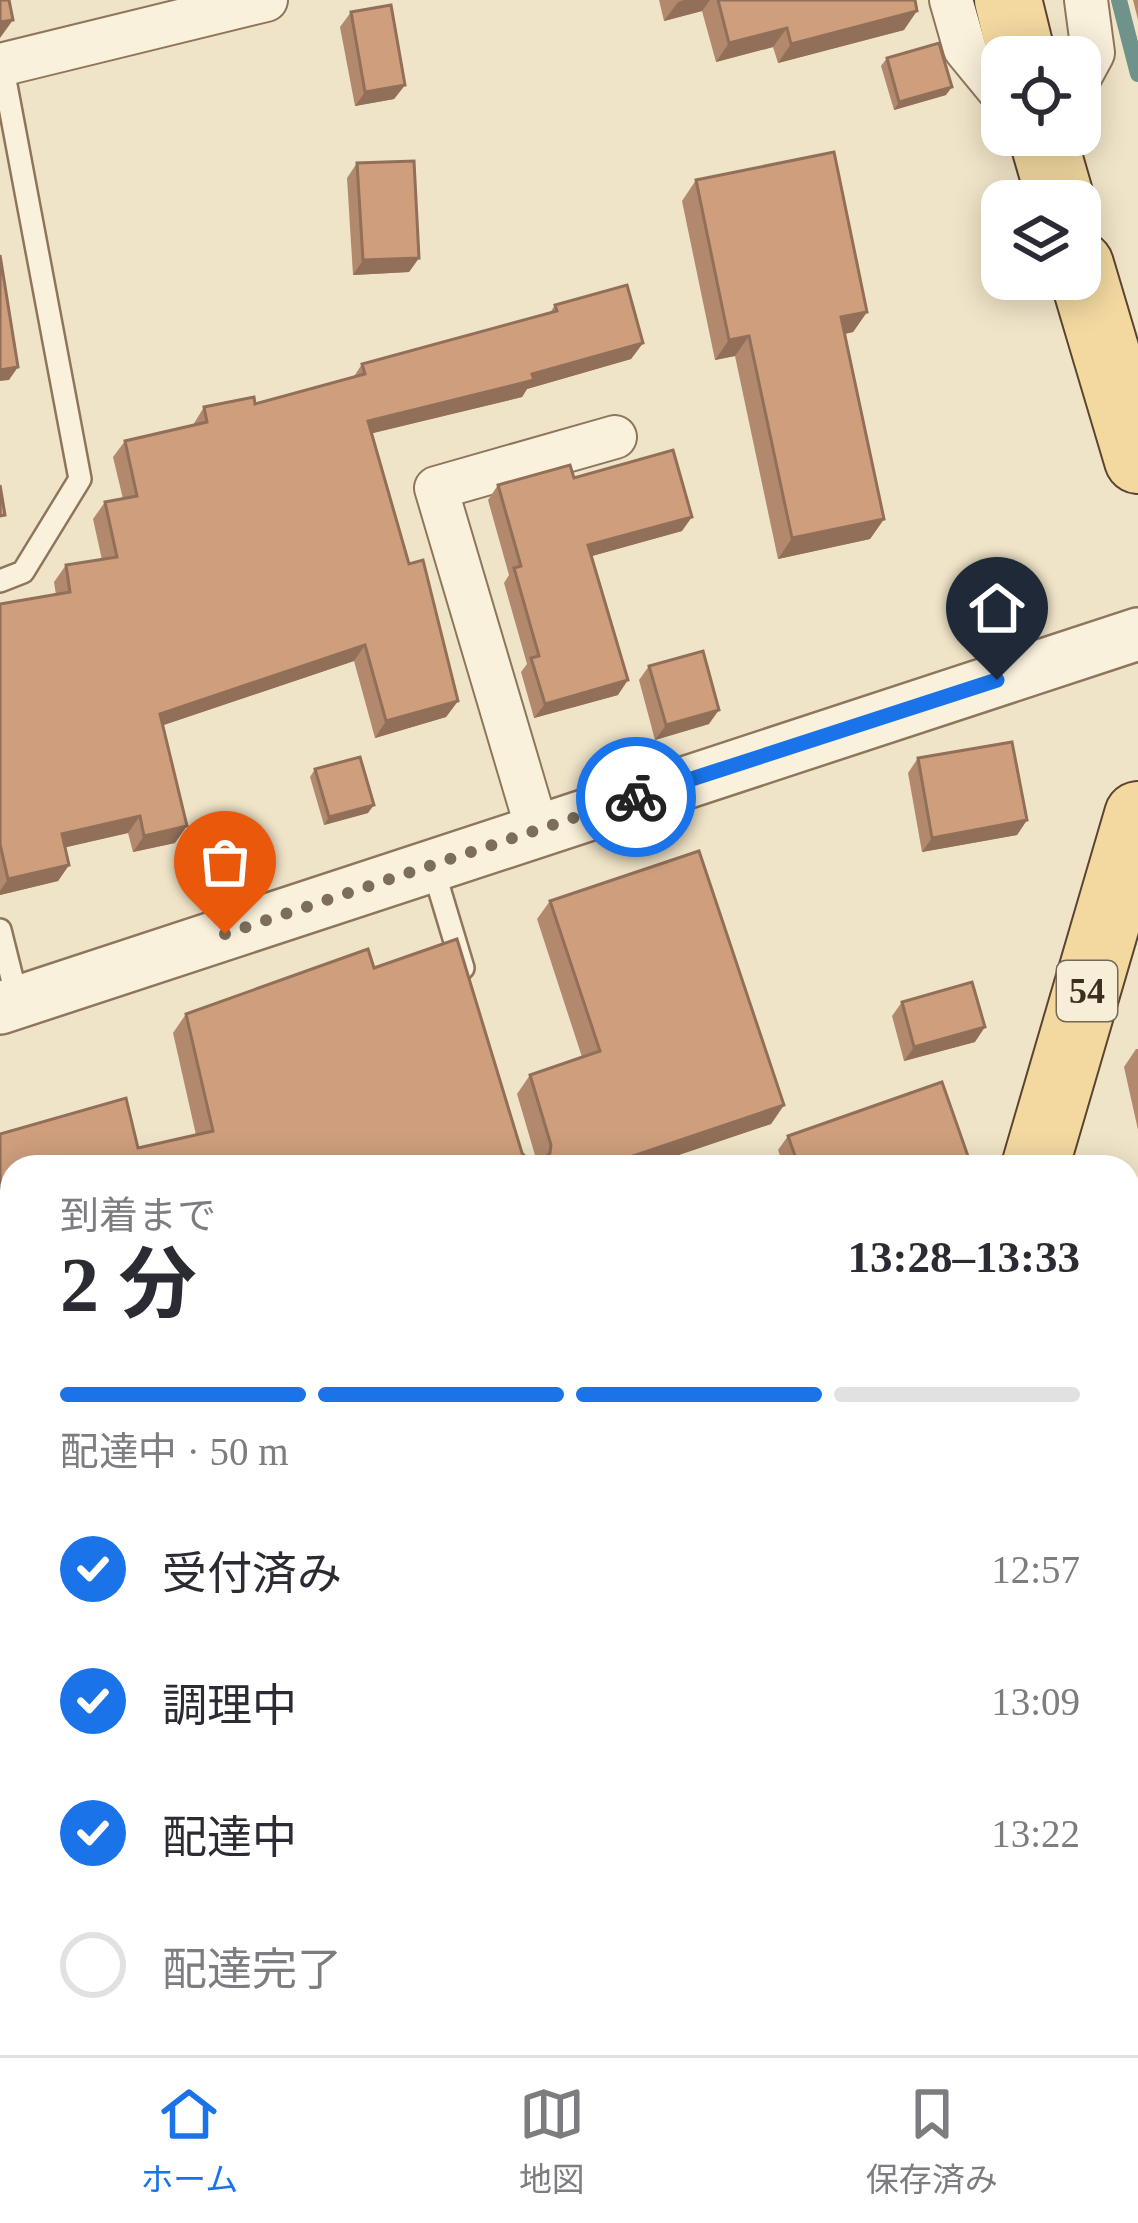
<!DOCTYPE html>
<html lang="ja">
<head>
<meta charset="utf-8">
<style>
	:root { --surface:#fff; --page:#f7f7f7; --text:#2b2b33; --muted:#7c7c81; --line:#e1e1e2; --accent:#1a73e8 }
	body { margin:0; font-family:"Times New Roman","Noto Sans JP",serif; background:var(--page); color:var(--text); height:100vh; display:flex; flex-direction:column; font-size:45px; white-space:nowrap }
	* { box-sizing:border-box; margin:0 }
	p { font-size:39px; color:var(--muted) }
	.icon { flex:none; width:66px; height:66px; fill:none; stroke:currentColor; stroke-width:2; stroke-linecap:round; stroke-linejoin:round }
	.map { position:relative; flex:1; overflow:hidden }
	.sheet { position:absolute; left:0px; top:1155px; width:1140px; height:900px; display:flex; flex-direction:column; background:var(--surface); border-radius:36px 36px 0 0; box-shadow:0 6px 30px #0003 }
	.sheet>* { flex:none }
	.buttons { position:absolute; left:981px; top:36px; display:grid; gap:24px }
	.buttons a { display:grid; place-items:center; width:120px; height:120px; border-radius:24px; background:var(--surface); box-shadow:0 6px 30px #0003; font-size:60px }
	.pin { position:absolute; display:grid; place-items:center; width:102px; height:102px; color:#fff; margin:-123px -51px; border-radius:50% 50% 50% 0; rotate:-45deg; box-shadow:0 0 12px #0007 }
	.pin .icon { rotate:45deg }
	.courier { position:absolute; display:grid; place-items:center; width:120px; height:120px; margin:-60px; border:9px solid #1a73e8; border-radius:50%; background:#fff; color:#222; box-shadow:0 3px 15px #0007 }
	.headline em { font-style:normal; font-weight:700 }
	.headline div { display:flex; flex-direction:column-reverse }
	.headline { display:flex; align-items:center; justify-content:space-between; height:204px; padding:0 60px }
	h1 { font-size:78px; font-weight:700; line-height:90px }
	.bar { display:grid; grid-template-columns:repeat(4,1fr); gap:18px 12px; align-content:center; height:144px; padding:0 60px }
	.bar i { height:15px; border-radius:9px; background:var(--line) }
	.bar .selected { background:var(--accent) }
	.bar p { grid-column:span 4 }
	ol { padding:0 60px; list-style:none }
	li { display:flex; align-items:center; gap:36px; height:132px }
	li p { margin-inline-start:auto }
	li .icon { padding:12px; border-radius:50%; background:var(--accent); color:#fff; stroke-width:4 }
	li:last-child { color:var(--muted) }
	li i { width:66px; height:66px; border:6px solid var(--line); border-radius:50% }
	.tabs { display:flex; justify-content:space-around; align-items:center; height:168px; border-top:3px solid var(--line); background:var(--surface); font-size:33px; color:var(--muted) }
	.tabs a { display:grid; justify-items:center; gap:6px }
	.tabs .selected { color:var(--accent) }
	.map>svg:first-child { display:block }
</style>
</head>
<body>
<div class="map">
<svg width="1138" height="2055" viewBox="0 0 1138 2055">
	<rect width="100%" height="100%" fill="#f0e4c8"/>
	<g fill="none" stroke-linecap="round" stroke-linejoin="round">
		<polyline stroke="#6f938a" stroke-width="16" points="1119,0 1138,74"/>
		<defs>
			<g id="service">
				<polyline points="0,581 23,572 80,479 2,64"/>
				<polyline points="432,865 463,968"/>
				<polyline points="0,930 18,1002"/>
			</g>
			<g id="minor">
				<polyline points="951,0 965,49 1002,94"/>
				<polyline points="0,65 266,0"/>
				<polyline points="1080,77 1093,53 1086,0"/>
				<polyline points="537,829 436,488 615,437"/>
				<polyline points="0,1643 12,1641"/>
				<polyline points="866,2043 870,2055"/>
			</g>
			<polyline id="tertiary" points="0,1008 1138,634"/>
			<g id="primary">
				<polyline points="1008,0 1022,57"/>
				<polyline points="1042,135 1061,201"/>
				<polyline points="1080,265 1138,460"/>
				<polyline points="1035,1167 1138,815"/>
				<polyline points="772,2055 776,2043"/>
			</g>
		</defs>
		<use href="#service" stroke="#8d765c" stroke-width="26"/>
		<use href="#minor" stroke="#8d765c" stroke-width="46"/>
		<use href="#tertiary" stroke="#8d765c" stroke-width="56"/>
		<use href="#primary" stroke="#5b4430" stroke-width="70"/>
		<use href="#service" stroke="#faf1dc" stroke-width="21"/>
		<use href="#minor" stroke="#faf1dc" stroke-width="42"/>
		<use href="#tertiary" stroke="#faf1dc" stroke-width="51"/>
		<use href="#primary" stroke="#f3d9a0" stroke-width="66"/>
	</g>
	<g fill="#b2896c">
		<polygon points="659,0 915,0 904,30 778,63 773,47 716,62 702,11 664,21"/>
		<polygon points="1133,0 1138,0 1138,20"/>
		<polygon points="351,12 405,85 394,99 355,106 340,27"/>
		<polygon points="887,58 946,95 894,110 881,66"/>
		<polygon points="357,163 419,258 409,272 353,275 347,178"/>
		<polygon points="696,180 867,312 853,332 844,334 884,519 870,539 778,559 735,356 715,360 682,201"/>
		<polygon points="555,305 643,343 631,359 527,389 522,397 372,433 409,564 458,701 446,717 375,738 354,661 163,725 175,843 133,852 128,833 65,847 69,865 58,881 0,895 0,604 56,595 54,582 66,565 102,560 93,519 105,502 123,499 113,457 125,441 193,425 204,407 255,404 353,378 362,364 550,313"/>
		<polygon points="574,478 682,531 591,556 618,695 534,718 521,672 527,664 504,583 509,575 488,500 498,485"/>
		<polygon points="649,666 709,724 655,740 639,680"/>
		<polygon points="918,758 1027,820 1017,835 922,852 908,773"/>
		<polygon points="315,769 368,813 324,825 310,777"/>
		<polygon points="550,901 784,1105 771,1124 643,1167 12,1167 12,1358 8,1359 12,1384 12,1617 0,1619 0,1134 138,1148 196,1135 173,1033 186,1014 374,968 522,1153 531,1163 537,1162 517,1094 530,1075 582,1057 537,919"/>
		<polygon points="902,1002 975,1042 904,1061 892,1016"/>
		<polygon points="1136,1049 1138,1049 1138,1130 1124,1067"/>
		<polygon points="788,1136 969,1159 963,1167 784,1167 778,1150"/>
		<polygon points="349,2043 498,2043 502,2055 353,2055"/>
	</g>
	<g fill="#916f58">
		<polygon points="684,0 710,0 702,11 664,21 678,2"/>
		<polygon points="917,11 904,30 778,63 791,44"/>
		<polygon points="13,20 0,38 0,22"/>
		<polygon points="787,28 773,47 716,62 729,43"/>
		<polygon points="405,85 394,99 355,106 365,92"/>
		<polygon points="952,87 946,95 894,110 899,102"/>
		<polygon points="419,258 409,272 353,275 363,260"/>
		<polygon points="867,312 853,332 827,338 841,317"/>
		<polygon points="749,336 735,356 715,360 729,340"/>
		<polygon points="643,343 631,359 527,389 522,397 357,437 368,421"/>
		<polygon points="18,367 9,380 0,381 0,370"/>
		<polygon points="692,517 682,531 578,560 588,545"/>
		<polygon points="884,519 870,539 778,559 792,538"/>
		<polygon points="365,645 354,661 149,730 160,714"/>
		<polygon points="628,680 618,695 534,718 545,704"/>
		<polygon points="458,701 446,717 375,738 386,721"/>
		<polygon points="719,710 709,724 655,740 666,725"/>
		<polygon points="374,805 368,813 324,825 329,817"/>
		<polygon points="140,816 128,833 50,851 62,834"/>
		<polygon points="1027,820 1017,835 922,852 932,838"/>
		<polygon points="187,826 175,843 133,852 144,836"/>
		<polygon points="69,865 58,881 0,895 0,891 8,879"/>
		<polygon points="985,1027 975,1042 904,1061 914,1047"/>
		<polygon points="784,1105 771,1124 643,1167 616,1167 621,1160"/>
		<polygon points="919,1159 913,1167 897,1167"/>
		<polygon points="969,1159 963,1167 946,1167"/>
		<polygon points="12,1343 12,1358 0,1361 5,1345"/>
		<polygon points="12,1601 12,1617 0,1619 0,1604"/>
		<polygon points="12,1748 12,1764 0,1766 0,1750"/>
		<polygon points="205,2043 244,2043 201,2048"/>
	</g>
	<g fill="#cf9f7d" stroke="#916f58" stroke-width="3">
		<polygon points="0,0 9,0 13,20 0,22"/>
		<polygon points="718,0 915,0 917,11 791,44 787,28 729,43"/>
		<polygon points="391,5 405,85 365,92 351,12"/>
		<polygon points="939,43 952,87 899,102 887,58"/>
		<polygon points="834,152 867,312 841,317 884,519 792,538 749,336 729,340 696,180"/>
		<polygon points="414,161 419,258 363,260 357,163"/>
		<polygon points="0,255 18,367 0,370"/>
		<polygon points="627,285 643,343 532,374 534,380 368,421 409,564 423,560 458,701 386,721 365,645 160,714 187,826 144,836 140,816 62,834 69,865 8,879 0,844 0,604 70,592 66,565 117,557 105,502 137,496 125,441 207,422 204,407 254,397 255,404 365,374 362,364 557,311 555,305"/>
		<polygon points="673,450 692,517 588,545 628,680 545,704 531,658 539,656 514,568 521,566 498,485 570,465 574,478"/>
		<polygon points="0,485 5,515 0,516"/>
		<polygon points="703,651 719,710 666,725 649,666"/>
		<polygon points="1012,742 1027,820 932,838 918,758"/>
		<polygon points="360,757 374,805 329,817 315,769"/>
		<polygon points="699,851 784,1105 621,1160 622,1165 617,1167 12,1167 12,1343 5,1345 12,1384 12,1601 0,1604 0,1134 126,1098 138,1148 213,1131 186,1014 368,949 374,968 457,939 522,1153 531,1163 541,1162 550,1153 551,1145 530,1075 600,1051 550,901"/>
		<polygon points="972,982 985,1027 914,1047 902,1002"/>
		<polygon points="942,1082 969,1159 946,1167 922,1167 919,1159 897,1167 799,1167 788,1136"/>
		<polygon points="0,1645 3,1648 12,1648 12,1748 0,1750"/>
		<polygon points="363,2043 498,2043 502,2055 367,2055"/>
	</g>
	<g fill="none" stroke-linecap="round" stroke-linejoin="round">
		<polyline stroke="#7c6e5b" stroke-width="12" stroke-dasharray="0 21.6" points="225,934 636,797"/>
		<polyline stroke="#1a73e8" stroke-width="15" points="636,797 997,680"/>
	</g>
	<g text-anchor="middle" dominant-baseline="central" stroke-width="9" stroke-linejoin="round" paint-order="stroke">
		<rect fill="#f7eed8" stroke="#756857" stroke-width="3" x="1057" y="961" width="60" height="60" rx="9"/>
		<g font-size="36" font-weight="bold" fill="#3d2e20">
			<text x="1087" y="991">54</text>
		</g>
	</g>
</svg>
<div class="buttons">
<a><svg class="icon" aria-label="locate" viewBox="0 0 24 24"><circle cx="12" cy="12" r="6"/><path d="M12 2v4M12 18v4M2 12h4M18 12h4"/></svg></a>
<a><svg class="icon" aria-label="layers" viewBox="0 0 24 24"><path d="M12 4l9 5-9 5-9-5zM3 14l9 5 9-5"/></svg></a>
</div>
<div class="pin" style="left:225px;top:934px;background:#ea580c"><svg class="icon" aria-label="bag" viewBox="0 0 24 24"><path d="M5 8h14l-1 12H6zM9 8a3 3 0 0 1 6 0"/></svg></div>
<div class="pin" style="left:997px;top:680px;background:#1f2937"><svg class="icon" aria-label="home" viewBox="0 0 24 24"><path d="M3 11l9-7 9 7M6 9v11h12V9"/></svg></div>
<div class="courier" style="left:636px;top:797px"><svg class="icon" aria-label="bike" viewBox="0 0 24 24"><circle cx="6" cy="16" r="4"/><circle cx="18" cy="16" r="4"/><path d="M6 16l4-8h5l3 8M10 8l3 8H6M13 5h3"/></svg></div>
<section class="sheet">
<div class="headline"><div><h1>2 分</h1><p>到着まで</p></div><em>13:28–13:33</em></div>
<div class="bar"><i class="selected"></i><i class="selected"></i><i class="selected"></i><i></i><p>配達中 · 50 m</p></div>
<ol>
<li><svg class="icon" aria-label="check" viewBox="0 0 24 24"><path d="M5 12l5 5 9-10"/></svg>受付済み<p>12:57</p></li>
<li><svg class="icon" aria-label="check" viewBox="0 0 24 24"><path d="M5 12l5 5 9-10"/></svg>調理中<p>13:09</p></li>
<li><svg class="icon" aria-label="check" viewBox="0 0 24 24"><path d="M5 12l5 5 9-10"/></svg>配達中<p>13:22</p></li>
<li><i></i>配達完了</li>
</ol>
</section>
</div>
<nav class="tabs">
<a class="selected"><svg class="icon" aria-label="home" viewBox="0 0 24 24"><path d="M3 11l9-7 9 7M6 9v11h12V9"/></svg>ホーム</a>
<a><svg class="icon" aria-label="map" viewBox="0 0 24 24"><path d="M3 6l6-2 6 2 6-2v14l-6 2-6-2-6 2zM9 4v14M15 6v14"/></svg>地図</a>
<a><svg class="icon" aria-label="saved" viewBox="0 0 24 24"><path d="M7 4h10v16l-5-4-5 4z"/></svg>保存済み</a>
</nav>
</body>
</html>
